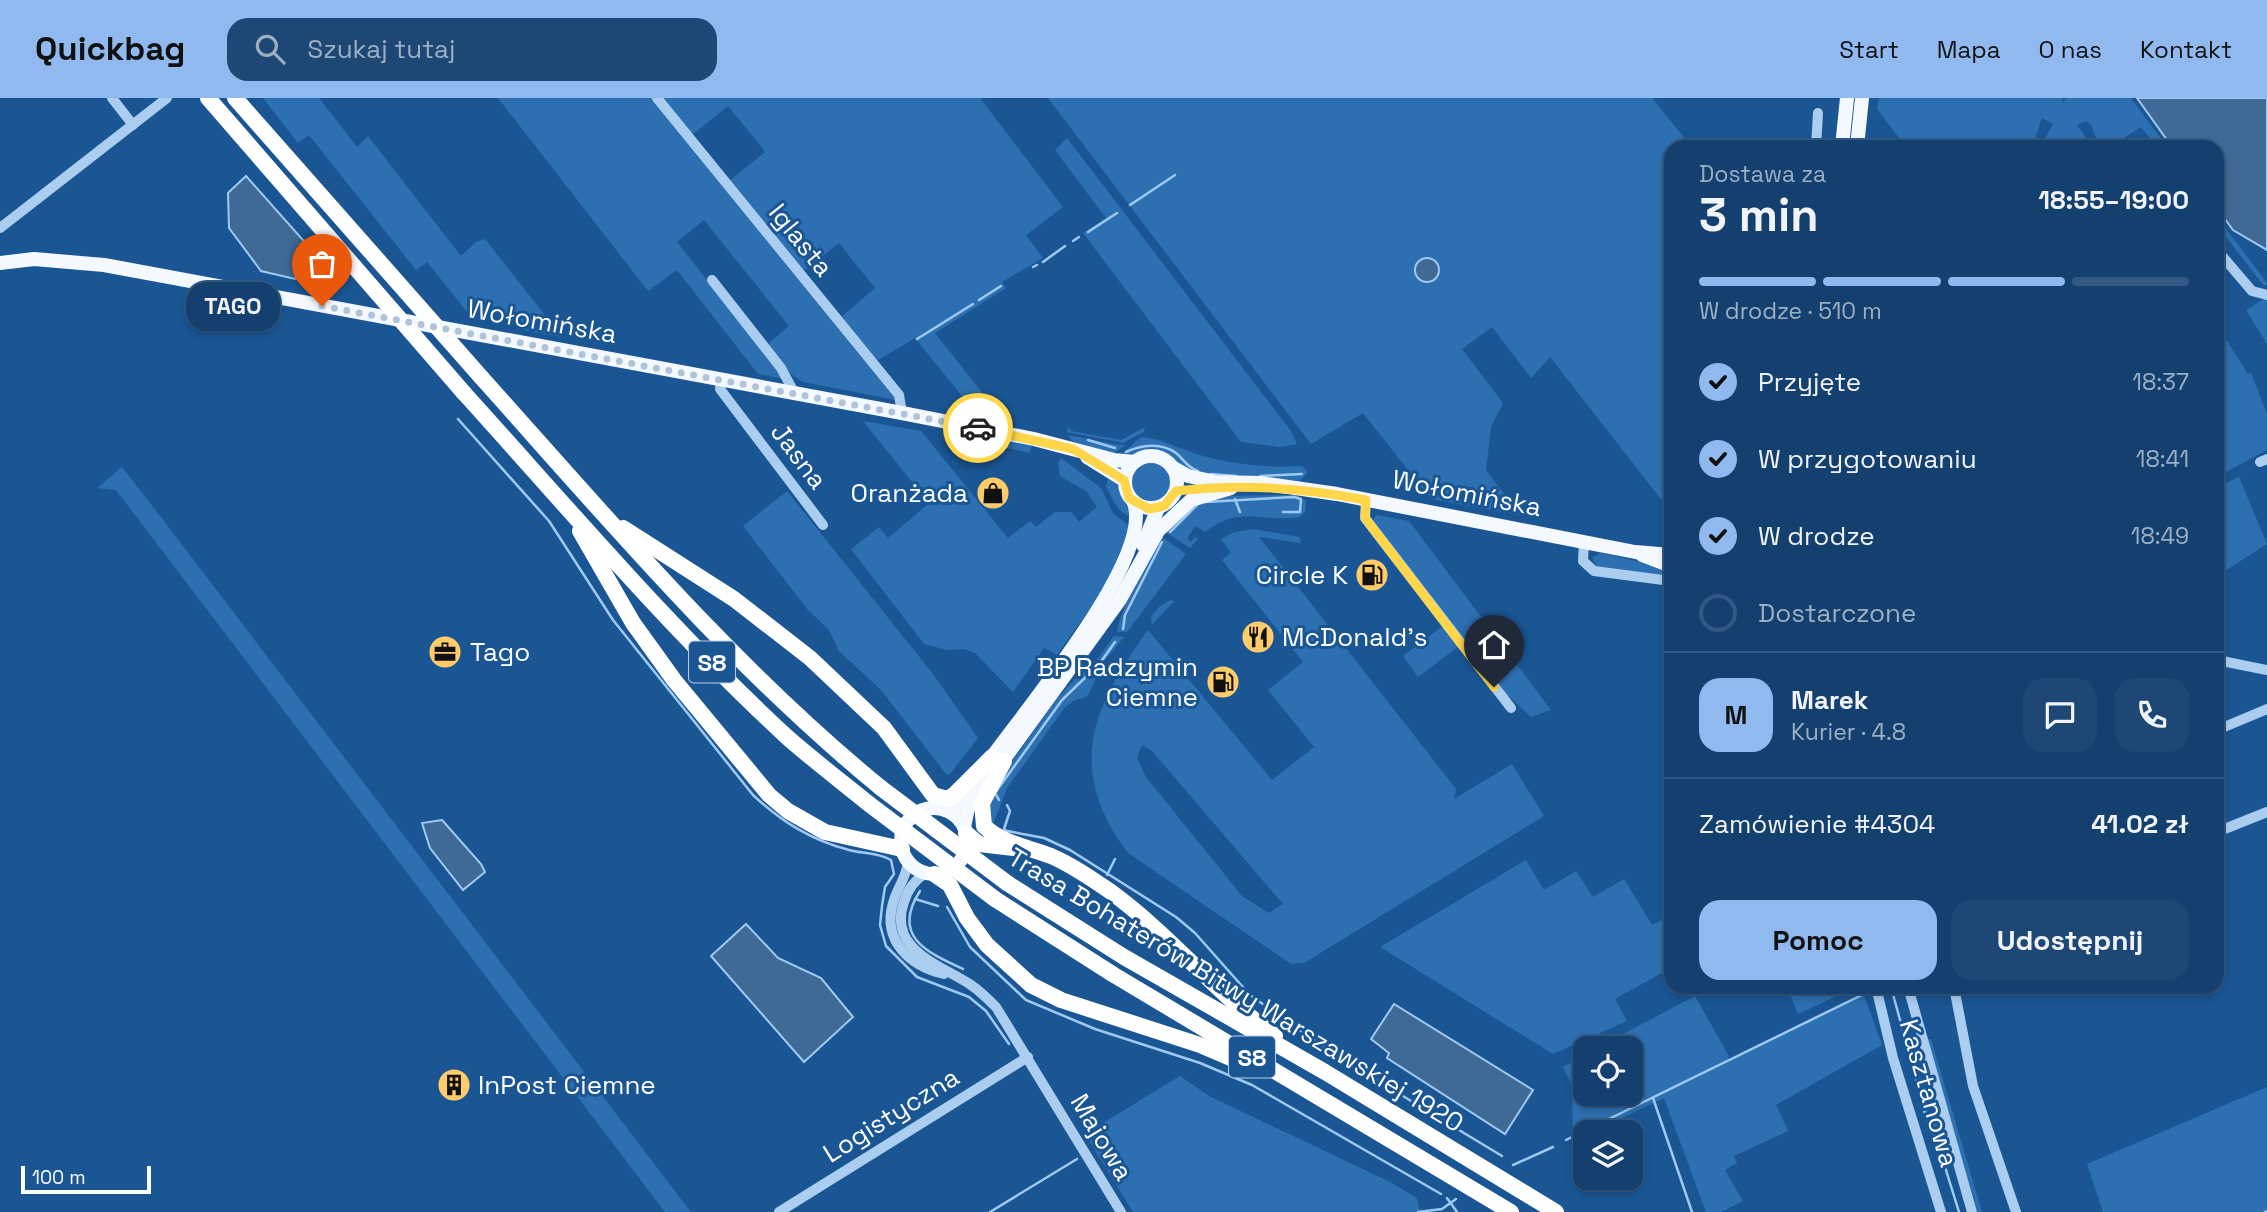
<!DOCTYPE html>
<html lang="pl">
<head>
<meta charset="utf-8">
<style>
	:root { --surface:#14406f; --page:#1d4774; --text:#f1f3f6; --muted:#9dafc3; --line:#335982; --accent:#90b9f0 }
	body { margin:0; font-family:"Space Grotesk",sans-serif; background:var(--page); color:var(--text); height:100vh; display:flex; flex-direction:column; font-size:26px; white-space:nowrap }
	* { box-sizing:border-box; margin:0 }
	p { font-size:23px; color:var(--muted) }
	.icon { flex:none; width:38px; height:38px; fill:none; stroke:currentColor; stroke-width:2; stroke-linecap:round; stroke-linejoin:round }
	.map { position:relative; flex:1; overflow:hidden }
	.side { position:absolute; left:1664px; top:42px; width:560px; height:854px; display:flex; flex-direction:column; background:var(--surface); border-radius:21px; box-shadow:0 4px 10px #0003,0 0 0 2px var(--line) }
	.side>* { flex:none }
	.tools { position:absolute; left:1573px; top:938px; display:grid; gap:14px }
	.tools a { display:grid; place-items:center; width:70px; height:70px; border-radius:14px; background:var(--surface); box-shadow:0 4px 10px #0003,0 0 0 2px var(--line); font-size:35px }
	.scale { position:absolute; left:21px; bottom:18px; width:130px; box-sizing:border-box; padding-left:7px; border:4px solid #fff; border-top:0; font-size:19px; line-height:24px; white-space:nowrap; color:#fff; -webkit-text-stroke:5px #1a5694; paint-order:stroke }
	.pin { position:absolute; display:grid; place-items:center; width:60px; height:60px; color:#fff; margin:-72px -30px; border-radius:50% 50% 50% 0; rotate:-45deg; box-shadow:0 0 7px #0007 }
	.pin .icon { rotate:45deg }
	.courier { position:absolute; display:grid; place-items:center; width:70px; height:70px; margin:-35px; border:5px solid #ffd54a; border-radius:50%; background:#fff; color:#222; box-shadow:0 2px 9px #0007 }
	.bubble { position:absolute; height:49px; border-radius:21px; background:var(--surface); box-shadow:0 4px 10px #0003,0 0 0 2px var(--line); font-size:23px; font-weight:700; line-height:49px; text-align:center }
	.headline em { font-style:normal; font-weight:700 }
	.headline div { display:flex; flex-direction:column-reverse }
	.headline { display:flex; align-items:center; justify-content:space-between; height:119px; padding:0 35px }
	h1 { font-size:46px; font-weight:700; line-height:52px }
	.bar { display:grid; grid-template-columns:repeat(4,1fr); gap:10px 7px; align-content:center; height:84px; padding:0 35px }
	.bar i { height:9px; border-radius:5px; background:var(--line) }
	.bar .selected { background:var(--accent) }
	.bar p { grid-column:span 4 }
	.line { display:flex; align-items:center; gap:18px; padding:0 35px; border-top:2px solid var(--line) }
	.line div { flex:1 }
	.round { display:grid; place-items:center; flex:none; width:74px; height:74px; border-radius:21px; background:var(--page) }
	ol { padding:0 35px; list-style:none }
	li { display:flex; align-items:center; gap:21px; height:77px }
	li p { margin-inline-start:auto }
	li .icon { padding:7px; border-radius:50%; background:var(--accent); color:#111; stroke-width:4 }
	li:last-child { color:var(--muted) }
	li i { width:38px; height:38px; border:4px solid var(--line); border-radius:50% }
	.button { display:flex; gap:14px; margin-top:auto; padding:14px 35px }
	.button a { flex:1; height:80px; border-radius:21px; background:var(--accent); color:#111; font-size:28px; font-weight:700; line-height:80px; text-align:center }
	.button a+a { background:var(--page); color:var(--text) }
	header { display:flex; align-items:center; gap:42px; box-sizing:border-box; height:98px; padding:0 35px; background:var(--accent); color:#111 }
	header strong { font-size:33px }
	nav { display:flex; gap:38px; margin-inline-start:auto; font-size:24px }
	.search { width:490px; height:63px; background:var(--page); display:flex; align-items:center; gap:18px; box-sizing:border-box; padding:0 24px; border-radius:21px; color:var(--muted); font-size:26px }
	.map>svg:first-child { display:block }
</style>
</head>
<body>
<header>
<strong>Quickbag</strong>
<div class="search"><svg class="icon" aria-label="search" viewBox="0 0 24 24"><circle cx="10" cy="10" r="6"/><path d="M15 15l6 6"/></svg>Szukaj tutaj</div>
<nav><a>Start</a><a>Mapa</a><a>O nas</a><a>Kontakt</a></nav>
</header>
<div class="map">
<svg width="2267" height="1114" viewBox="0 0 2267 1114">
	<rect width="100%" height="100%" fill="#1a5694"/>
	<g fill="#2d70b2" fill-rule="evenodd">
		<polygon points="263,0 319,0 357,49 368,38 461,158 476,144 485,141 562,239 517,231 499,208 491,219 468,215 427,164 416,172 309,37 298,45"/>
		<polygon points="498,0 652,0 896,302 803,284 791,276 768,246 789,228 704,122 677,144 785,281 758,276 677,172 648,193"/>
		<polygon points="661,0 980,0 1063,109 1026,137 1043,160 1002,184 1006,190 935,235 1003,321 978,318 915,240 875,264 840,220 875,190 839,145 802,174 729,83 765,54 760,47 728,8 692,37"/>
		<polygon points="1048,0 1652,0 1690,47 1671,49 1671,348 1663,355 1671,365 1671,414 1550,259 1531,280 1492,229 1462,251 1503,305 1491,329 1486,372 1520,417 1431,401 1363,315 1311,346"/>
		<polygon points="1879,0 2063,0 2062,5 2067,0 2131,0 2167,49 2157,49 2141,29 2110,49 2099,48 2091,27 2086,23 2077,27 2093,49 2042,49 2049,46 2044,42 2053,26 2042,20 2036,38 2039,49 1906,49 1877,11"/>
		<polygon points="1067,40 1291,333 1297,346 1280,349 1241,344 1083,135 1106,120 1055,52"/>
		<polygon points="2217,119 2267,185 2267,187 2264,188 2217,127"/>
		<polygon points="2267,199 2267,246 2246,212"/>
		<polygon points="2219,230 2248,276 2251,275 2267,316 2267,352 2217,379"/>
		<polygon points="863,323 921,333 1008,440 1030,423 1036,429 1055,414 1071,414 1079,424 1097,409 1086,393 1060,378 1058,365 1061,360 1101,390 1113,415 1127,426 1129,433 1109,484 1057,557 1044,550 1013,594 975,555 964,551 947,552 924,546 851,451 879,429 888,440 929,405"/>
		<polygon points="1068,329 1071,333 1121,342 1145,329 1144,334 1123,345 1067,334"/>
		<polygon points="978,337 1032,346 1030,355 977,343"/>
		<polygon points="1068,337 1119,347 1126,347 1113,356 1072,343"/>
		<path d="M 1141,339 C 1159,340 1171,347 1188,353 C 1222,366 1266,370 1302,368 L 1308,374 L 1299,384 C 1261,383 1222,386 1186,371 C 1174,367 1171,353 1155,351 C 1144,349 1134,355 1125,361 L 1118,359 Z"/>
		<circle cx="1151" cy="385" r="20"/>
		<polygon points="122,369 157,414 691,1114 665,1114 116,392 97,390"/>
		<path d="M 1109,378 L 1117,386 L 1133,420 C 1117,415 1113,402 1106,388 Z"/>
		<polygon points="2239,379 2267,446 2217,478 2217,389"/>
		<polygon points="787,393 933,576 978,640 950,676 946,676 881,592 839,553 829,532 808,512 743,428"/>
		<path d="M 1296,397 L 1306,403 L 1305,414 L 1299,419 C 1261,425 1241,406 1205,434 L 1196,428 L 1187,440 L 1191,444 L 1195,439 L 1198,441 L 1190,450 L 1165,434 L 1188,410 L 1226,398 Z"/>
		<polygon points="1376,417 1409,423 1551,612 1531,619 1503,593 1373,423"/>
		<path d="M 1252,431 L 1300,439 L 1301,445 L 1259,439 L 1456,691 L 1454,701 L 1512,666 L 1544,718 L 1304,865 L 1291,866 L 1128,755 C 1065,671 1092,609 1148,532 L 1272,682 L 1314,649 L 1268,592 L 1303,564 L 1222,462 L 1231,455 L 1221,441 L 1235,434 ZM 1142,647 L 1152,653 L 1283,806 L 1269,815 L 1242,798 L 1146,679 L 1137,660 Z"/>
		<path d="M 1161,438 L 1186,456 L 1127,534 L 1117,534 C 1117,520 1150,451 1161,438 Z"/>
		<polygon points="1600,455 1671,471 1671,479 1597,469 1592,460"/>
		<polygon points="1170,502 1174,503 1152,527 1151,519 1160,508"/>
		<polygon points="1443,528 1459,548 1418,579 1403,558"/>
		<polygon points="1114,538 1124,539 1101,567 1097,562"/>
		<polygon points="1091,564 1100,572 1087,599 1075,602 1065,609 1007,690 992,729 986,717 994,689 1059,598"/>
		<polygon points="1526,762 1544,792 1576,773 1593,799 1624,781 1652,827 1671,817 1671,870 1615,901 1627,923 1553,956 1380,849"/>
		<polygon points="1787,889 1856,889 1798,916"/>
		<polygon points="1864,897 1882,947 1776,1007 1788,1033 1734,1058 1737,1065 1725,1072 1743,1103 1721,1114 1706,1114 1664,1000 1593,1034 1586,1034 1585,1038 1573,1044 1572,987 1563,969 1585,957 1586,996 1631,996 1631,950 1597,950 1695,898 1729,958 1726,964"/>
		<polygon points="1927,941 1931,941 1982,1114 1978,1114"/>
		<polygon points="1911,944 1929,1014 1939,1029 1936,1032 1939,1043 1936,1044 1924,1017 1906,946"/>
		<polygon points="1180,978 1209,998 1390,1084 1417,1100 1420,1114 1133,1114 1085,1036"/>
		<polygon points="2267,989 2267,1114 2103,1114 2087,1066"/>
	</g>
	<g fill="#3f6a96" stroke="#9ec9f2" stroke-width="2">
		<polygon points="2137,0 2267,0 2267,152 2233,132 2217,110 2217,49 2172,49"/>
		<polygon points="246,78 318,159 295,181 261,173 229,130 228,95"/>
		<circle cx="1427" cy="172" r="12"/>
		<polygon points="442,722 481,766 485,774 463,792 430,750 422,725"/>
		<polygon points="746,826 778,860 821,880 853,919 804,964 711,858"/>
		<polygon points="1394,906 1533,992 1505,1036 1387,960 1389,955 1371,941"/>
	</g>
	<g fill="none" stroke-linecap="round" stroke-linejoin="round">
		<g stroke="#9ec9f2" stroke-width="2.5">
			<polyline points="1130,107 1175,77"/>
			<polyline points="1088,134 1117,115"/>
			<polyline points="1073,143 1079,139"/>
			<polyline points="1043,164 1065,148"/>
			<polyline points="1033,169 1037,167"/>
			<polyline points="979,202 1001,188"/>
			<polyline points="917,241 973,206"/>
			<path d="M 458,321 L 549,423 L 613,522 L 753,697 C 782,724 811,742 849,752 C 864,756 877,754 891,762 L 894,776 L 885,789 L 882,808 L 880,827 L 886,848 L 917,879 L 969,899 L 986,913 L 1009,946"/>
			<polyline points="1088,342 1115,350"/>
			<path d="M 1126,354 C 1141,347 1161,344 1176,355 C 1185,362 1186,369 1198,373"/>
			<polyline points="1211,376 1236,378"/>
			<polyline points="1260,378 1302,376"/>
			<polyline points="1235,401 1240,414"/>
			<polyline points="1206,404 1294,399 1301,401 1300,414 1283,414"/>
			<polyline points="1170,434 1197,407"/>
			<polyline points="1123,531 1125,517 1162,444"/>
			<polyline points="1100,565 1115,544"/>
			<polyline points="999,702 995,695 1062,602 1094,571"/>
			<polyline points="1007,707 1010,713 1004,731 1007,733 1044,740 1070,752 1176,819 1195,835 1250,897 1335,957 1502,1058"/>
			<polyline points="1107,777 1115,761"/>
			<path d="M 920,793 C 891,838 926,854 963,871"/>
			<polyline points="915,801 938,808"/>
			<polyline points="947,809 970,849 1026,902 1095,931 1200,965 1252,987 1441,1096"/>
			<polyline points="1891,889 1905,940"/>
			<polyline points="1907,948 1925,1016 1937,1043 1959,1114"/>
			<polyline points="1653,1000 1692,1114"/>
			<polyline points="1566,1042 1870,893"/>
			<polyline points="1513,1067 1553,1049"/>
			<polyline points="1447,1100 1457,1114"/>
			<polyline points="990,1114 1077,1061"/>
			<polyline points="1418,1114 1442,1111 1456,1101"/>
			<polyline points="2265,1114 2267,1113"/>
		</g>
		<g stroke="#abcef0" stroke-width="10">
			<polyline points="112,0 133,27"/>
			<polyline points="657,0 899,297 902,315"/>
			<polyline points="1816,49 1818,15"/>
			<polyline points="0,130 167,0"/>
			<polyline points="2217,152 2252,193 2267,197"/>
			<polyline points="712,182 781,270 795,296"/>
			<polyline points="721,283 720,291 823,427"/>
			<polyline points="2260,364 2267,361"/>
			<polyline points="1366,402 1365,420 1511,610"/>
			<polyline points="1584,443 1583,463 1594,473 1671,483"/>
			<polyline points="2217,562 2267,572"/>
			<polyline points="2217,632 2267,611"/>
			<polyline points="2217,734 2267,714"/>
			<path d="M 908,763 C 907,779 897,790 893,805 C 882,843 910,868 944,876"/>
			<path d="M 926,775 C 914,782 908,791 904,804 C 887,852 941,867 971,887 C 980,893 988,901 996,909 L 1121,1114"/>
			<polyline points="1876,889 1893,960 1941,1114"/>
			<polyline points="1908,889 1972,1114"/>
			<polyline points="1954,889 1973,988 2016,1114"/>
			<polyline points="779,1114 1028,959"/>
		</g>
		<g stroke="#f3f9ff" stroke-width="14">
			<polyline points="1842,49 1847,0"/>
			<polyline points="1857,49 1862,0"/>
			<polyline points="0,165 34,161 104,167 902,315 1034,341 1114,362 1134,364"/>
			<circle cx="1151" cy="384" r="26"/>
			<polyline points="1087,359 1124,382"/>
			<polyline points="1172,369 1188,378 1216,384 1260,385 1337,396 1635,454 1671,457"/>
			<polyline points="1143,447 1158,410"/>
			<polyline points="1642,457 1671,468"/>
			<path d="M 987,666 C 1022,616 1154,461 1134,405"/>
			<circle cx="934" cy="743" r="33"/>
			<polyline points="945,712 958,706 973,685"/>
			<polyline points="964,729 968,710 980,694 1119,503 1158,433 1191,402 1231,390"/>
		</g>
		<g stroke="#fff" stroke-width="16">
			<path d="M 481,279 C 609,422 732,568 881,690"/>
			<path d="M 464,295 C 569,411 672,533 787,639 C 813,662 842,684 869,706"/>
			<polyline points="623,430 734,501 810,560 884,630 933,697 947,701 954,697 992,659"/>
			<polyline points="580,433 633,525 674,582 769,697 788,713 825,734 902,751"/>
			<path d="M 1004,663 L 982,705 L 984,728 C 1003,746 1028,749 1051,758 C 1072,767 1092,781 1111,794 C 1170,837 1216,895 1275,938"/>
			<polyline points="966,735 979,746 1014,750"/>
			<polyline points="934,776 950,787 967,820 987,847 1031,887 1061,902 1200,947 1249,968"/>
			<polyline points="1007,785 1124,859 1325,974 1556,1114"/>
			<polyline points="995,801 1114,877 1511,1114"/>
		</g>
		<g stroke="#fff" stroke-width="16">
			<polyline points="208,0 464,295"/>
			<polyline points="235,0 481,279"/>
			<polyline points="881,690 1007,785"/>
			<polyline points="869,706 995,801"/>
		</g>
	</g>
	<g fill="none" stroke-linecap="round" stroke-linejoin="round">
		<polyline stroke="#afc4da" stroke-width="7" stroke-dasharray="0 12.6" points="322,208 978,330"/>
		<path stroke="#ffd54a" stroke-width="9" d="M 978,330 L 1073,351 L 1124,382 L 1129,400 L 1149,411 L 1164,408 L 1176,393 C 1240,385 1304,390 1366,402 L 1365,420 L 1494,589"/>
	</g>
	<defs>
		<symbol id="shop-disc" viewBox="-11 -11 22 22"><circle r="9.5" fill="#ffcc69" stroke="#1a5694"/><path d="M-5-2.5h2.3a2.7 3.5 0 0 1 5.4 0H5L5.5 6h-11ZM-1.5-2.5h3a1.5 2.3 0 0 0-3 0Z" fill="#111"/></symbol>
		<symbol id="fuel-disc" viewBox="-11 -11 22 22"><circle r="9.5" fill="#ffcc69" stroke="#1a5694"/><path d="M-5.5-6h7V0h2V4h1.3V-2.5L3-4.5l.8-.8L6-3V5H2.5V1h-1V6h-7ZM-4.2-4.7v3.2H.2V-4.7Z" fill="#111"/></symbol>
		<symbol id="restaurant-disc" viewBox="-11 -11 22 22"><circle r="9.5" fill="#ffcc69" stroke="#1a5694"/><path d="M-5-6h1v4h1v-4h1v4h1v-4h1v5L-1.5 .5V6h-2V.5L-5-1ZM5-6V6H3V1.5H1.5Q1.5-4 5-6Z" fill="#111"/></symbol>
		<symbol id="office-disc" viewBox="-11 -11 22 22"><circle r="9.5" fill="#ffcc69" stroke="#1a5694"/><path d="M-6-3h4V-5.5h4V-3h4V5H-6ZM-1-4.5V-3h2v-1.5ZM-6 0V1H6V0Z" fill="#111"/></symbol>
		<symbol id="building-disc" viewBox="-11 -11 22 22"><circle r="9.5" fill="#ffcc69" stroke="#1a5694"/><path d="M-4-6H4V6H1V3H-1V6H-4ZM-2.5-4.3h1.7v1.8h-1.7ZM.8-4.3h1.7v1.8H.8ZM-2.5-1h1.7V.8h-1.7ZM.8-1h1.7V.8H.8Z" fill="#111"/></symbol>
	</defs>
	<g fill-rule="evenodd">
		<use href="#shop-disc" x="974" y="376" width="38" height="38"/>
		<use href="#fuel-disc" x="1353" y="458" width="38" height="38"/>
		<use href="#restaurant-disc" x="1239" y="520" width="38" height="38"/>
		<use href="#office-disc" x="426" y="535" width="38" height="38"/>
		<use href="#fuel-disc" x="1204" y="565" width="38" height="38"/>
		<use href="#building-disc" x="435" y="968" width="38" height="38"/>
	</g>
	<g text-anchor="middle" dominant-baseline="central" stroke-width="6" stroke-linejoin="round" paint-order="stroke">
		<g fill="#1a5694" stroke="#baccdf" stroke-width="2">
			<rect x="689" y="543.5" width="46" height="41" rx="5"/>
			<rect x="1229" y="938.5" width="46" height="41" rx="5"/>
		</g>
		<g font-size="24" font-weight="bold" fill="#fff">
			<text x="712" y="564">S8</text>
			<text x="1252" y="959">S8</text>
		</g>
		<g font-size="26" fill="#fff" stroke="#1a5694">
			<text transform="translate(801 142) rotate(51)">Iglasta</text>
			<text transform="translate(542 223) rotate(10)">Wołomińska</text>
			<text transform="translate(799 358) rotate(53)">Jasna</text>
			<text transform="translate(1467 395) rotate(11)">Wołomińska</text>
			<text transform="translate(1236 892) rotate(31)">Trasa Bohaterów Bitwy Warszawskiej 1920</text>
			<text transform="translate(1929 995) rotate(74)">Kasztanowa</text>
			<text transform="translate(891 1017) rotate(-32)">Logistyczna</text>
			<text transform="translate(1102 1039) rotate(59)">Majowa</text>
		</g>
		<g font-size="26" fill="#fff" stroke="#1a5694" text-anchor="end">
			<text x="968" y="395">Oranżada</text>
			<text x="1348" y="477">Circle K</text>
			<text x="1282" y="539" text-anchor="start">McDonald's</text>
			<text x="470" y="554" text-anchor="start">Tago</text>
			<text x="1198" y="569">BP Radzymin<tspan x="1198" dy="30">Ciemne</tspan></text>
			<text x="478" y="987" text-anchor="start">InPost Ciemne</text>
		</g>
	</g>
</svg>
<div class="tools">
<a><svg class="icon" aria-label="locate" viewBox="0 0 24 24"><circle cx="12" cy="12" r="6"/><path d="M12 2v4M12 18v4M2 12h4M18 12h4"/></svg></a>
<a><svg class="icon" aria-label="layers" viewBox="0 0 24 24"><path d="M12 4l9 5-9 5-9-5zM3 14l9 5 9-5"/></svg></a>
</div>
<div class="scale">100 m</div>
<div class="pin" style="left:322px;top:208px;background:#ea580c"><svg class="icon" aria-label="bag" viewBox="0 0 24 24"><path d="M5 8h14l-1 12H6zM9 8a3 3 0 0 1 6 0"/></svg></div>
<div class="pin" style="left:1494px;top:589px;background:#1f2937"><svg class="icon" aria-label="home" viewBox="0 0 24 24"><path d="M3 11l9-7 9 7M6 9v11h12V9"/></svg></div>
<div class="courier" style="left:978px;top:330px"><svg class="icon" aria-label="car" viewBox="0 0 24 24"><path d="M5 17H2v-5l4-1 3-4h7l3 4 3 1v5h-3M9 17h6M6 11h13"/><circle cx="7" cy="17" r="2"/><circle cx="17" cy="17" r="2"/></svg></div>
<div class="bubble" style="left:186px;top:184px;width:94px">TAGO</div>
<section class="side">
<div class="headline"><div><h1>3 min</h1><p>Dostawa za</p></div><em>18:55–19:00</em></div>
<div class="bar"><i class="selected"></i><i class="selected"></i><i class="selected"></i><i></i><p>W drodze · 510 m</p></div>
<ol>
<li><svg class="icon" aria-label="check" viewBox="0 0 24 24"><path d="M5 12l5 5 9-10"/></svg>Przyjęte<p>18:37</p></li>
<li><svg class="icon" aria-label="check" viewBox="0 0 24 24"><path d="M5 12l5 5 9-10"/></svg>W przygotowaniu<p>18:41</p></li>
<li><svg class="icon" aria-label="check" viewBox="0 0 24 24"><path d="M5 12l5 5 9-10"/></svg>W drodze<p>18:49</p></li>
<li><i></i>Dostarczone</li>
</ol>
<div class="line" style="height:126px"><b class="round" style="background:var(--accent);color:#111">M</b><div><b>Marek</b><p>Kurier · 4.8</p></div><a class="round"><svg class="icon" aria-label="chat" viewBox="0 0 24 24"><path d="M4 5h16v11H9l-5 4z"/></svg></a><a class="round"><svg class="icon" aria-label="phone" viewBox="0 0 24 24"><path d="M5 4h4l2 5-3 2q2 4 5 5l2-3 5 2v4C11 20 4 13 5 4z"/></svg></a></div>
<div class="line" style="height:91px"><div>Zamówienie #4304</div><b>41.02 zł</b></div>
<div class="button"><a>Pomoc</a><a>Udostępnij</a></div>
</section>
</div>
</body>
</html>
